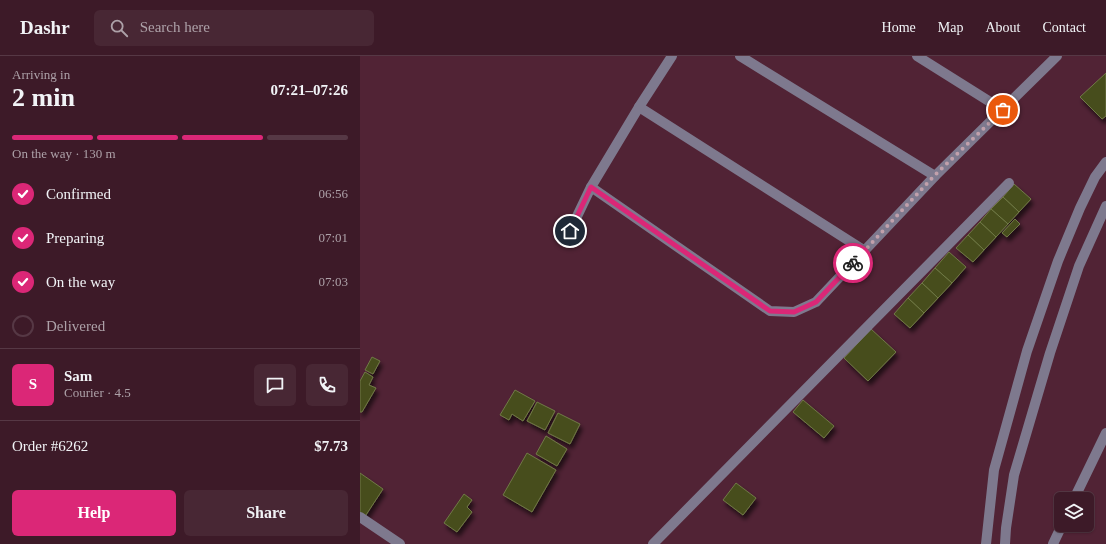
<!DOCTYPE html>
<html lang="en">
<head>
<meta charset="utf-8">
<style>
	:root { --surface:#3d1a28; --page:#482734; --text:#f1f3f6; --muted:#ada1a8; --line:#563845; --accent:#db2777 }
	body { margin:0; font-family:Georgia,serif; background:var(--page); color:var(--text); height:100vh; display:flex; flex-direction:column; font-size:15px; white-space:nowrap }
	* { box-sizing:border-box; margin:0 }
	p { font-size:13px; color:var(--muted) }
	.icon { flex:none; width:22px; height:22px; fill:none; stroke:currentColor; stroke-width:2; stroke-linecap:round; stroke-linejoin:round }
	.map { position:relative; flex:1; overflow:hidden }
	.details { display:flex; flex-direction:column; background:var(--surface); width:360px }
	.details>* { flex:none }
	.buttons { position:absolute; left:694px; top:436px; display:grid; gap:8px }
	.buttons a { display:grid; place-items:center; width:40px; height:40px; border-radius:6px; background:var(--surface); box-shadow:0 1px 3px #0004,0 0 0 1px var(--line); font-size:20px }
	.pin { position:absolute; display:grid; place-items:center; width:34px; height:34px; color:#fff; margin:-17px; border:2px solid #fff; border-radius:50%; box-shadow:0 1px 4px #0007 }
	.courier { position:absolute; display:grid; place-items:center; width:40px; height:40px; margin:-20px; border:3px solid #db2777; border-radius:50%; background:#fff; color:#222; box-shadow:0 1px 5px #0007 }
	.summary em { font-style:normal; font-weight:700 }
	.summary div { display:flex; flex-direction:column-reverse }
	.summary { display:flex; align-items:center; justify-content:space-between; height:68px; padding:0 12px }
	h1 { font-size:26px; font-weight:700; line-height:30px }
	.bar { display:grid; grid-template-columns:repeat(4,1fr); gap:6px 4px; align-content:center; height:48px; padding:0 12px }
	.bar i { height:5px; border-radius:3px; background:var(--line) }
	.bar .active { background:var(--accent) }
	.bar p { grid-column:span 4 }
	.line { display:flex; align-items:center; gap:10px; padding:0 12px; border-top:1px solid var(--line) }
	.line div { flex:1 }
	.round { display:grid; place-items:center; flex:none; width:42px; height:42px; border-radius:6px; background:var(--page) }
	ol { padding:0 12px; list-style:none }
	li { display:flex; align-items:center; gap:12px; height:44px }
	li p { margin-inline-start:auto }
	li .icon { padding:4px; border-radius:50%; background:var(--accent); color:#fff; stroke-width:4 }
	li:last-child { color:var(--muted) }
	li i { width:22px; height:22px; border:2px solid var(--line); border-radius:50% }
	.button { display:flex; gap:8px; margin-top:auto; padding:8px 12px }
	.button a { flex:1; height:46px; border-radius:6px; background:var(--accent); color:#fff; font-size:16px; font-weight:700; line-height:46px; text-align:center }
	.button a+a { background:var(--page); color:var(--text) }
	header { display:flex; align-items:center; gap:24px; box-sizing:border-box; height:56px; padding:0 20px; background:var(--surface); border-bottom:1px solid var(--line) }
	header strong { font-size:19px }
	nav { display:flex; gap:22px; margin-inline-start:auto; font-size:14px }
	.search { width:280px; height:36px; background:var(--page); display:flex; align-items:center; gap:10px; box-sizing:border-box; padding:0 14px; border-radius:6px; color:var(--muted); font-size:15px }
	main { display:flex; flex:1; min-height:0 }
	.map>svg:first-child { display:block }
</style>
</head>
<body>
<header>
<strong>Dashr</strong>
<div class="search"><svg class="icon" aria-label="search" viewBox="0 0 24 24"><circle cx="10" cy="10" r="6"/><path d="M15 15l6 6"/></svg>Search here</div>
<nav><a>Home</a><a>Map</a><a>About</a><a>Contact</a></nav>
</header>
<main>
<section class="details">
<div class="summary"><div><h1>2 min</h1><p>Arriving in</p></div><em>07:21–07:26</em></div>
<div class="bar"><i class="active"></i><i class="active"></i><i class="active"></i><i></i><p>On the way · 130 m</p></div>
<ol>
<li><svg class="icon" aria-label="check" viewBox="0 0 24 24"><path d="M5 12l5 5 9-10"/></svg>Confirmed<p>06:56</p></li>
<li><svg class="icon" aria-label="check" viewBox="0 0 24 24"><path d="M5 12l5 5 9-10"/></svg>Preparing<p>07:01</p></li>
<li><svg class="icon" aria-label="check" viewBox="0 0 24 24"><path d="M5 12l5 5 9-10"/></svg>On the way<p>07:03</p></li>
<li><i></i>Delivered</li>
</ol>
<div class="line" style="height:72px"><b class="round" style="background:var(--accent);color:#fff">S</b><div><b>Sam</b><p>Courier · 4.5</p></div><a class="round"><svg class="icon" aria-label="chat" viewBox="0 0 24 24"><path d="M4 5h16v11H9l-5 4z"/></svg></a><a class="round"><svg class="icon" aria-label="phone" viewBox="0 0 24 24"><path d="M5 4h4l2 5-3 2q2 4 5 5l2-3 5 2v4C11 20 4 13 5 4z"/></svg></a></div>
<div class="line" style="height:52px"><div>Order #6262</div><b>$7.73</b></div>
<div class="button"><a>Help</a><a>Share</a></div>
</section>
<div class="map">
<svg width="746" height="488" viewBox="0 0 746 488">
	<defs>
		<filter id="shadow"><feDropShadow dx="2.5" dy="4.5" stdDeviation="2" flood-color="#0009"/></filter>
	</defs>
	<rect width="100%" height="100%" fill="#512335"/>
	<g fill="#464d1b" stroke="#707946" filter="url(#shadow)">
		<polygon points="746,17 746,60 742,63 720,41"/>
		<polygon points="654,128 671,143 659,156 643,141"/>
		<polygon points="643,141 659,156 648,168 631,153"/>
		<polygon points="631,153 648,168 636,181 620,166"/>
		<polygon points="655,163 660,168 647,181 642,177"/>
		<polygon points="620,166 636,181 624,194 608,179"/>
		<polygon points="608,179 624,194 613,206 596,192"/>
		<polygon points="589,196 606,211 592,227 575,212"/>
		<polygon points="575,212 592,227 578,242 562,227"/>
		<polygon points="562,227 578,242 564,257 548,242"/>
		<polygon points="548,242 564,257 550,272 534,258"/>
		<polygon points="511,273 536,296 508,325 484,302"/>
		<polygon points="12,301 20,305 13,318 5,314"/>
		<polygon points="5,316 13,321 9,329 16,332 2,356 0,356 0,325"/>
		<polygon points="155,334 175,345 163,365 152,358 149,364 140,359"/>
		<polygon points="443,344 474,370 464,382 433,356"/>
		<polygon points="177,346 195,355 185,374 167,365"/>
		<polygon points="198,357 220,368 210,388 188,377"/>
		<polygon points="186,380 207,393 197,410 176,398"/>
		<polygon points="167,397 196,414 172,456 143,439"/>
		<polygon points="0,417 23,433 4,462 0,459"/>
		<polygon points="376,427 396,442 383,459 363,444"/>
		<polygon points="104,438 112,444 107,451 112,456 97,476 84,467"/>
	</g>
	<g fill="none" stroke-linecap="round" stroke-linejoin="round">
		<g stroke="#7e798e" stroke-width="10">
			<polyline points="380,0 575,120"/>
			<polyline points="557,0 643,54"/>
			<polyline points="279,51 505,195"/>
			<polyline points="231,131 410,255 434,256 456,246 575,120 697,0"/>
			<polyline points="210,175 231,131 279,51 312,0"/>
			<polyline points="714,443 746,377"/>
			<polyline points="0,461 40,488"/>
			<polyline points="293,488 649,127"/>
			<polyline points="626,488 634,414 667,295 698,205 720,152 735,121 746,106"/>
			<polyline points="645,488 646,472 654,419 690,297 719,210 746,150"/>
			<polyline points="693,488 702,469"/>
		</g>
	</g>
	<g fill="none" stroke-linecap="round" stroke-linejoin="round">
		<polyline stroke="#c1a0ab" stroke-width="4" stroke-dasharray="0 7.2" points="493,207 574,120 643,54"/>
		<polyline stroke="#db2777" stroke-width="5" points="210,175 231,131 410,255 434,256 456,246 493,207"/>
	</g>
</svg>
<div class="buttons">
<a><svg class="icon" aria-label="layers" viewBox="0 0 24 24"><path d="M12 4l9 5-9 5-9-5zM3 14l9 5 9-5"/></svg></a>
</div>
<div class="pin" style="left:643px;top:54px;background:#ea580c"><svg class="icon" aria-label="bag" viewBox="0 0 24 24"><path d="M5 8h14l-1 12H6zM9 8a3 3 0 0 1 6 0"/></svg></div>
<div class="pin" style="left:210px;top:175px;background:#1f2937"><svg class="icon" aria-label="home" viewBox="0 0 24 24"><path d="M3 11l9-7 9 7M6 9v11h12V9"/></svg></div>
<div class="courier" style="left:493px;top:207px"><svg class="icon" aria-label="bike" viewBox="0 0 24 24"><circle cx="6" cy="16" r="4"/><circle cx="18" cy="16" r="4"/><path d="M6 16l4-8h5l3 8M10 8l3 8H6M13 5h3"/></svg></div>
</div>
</main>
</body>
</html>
